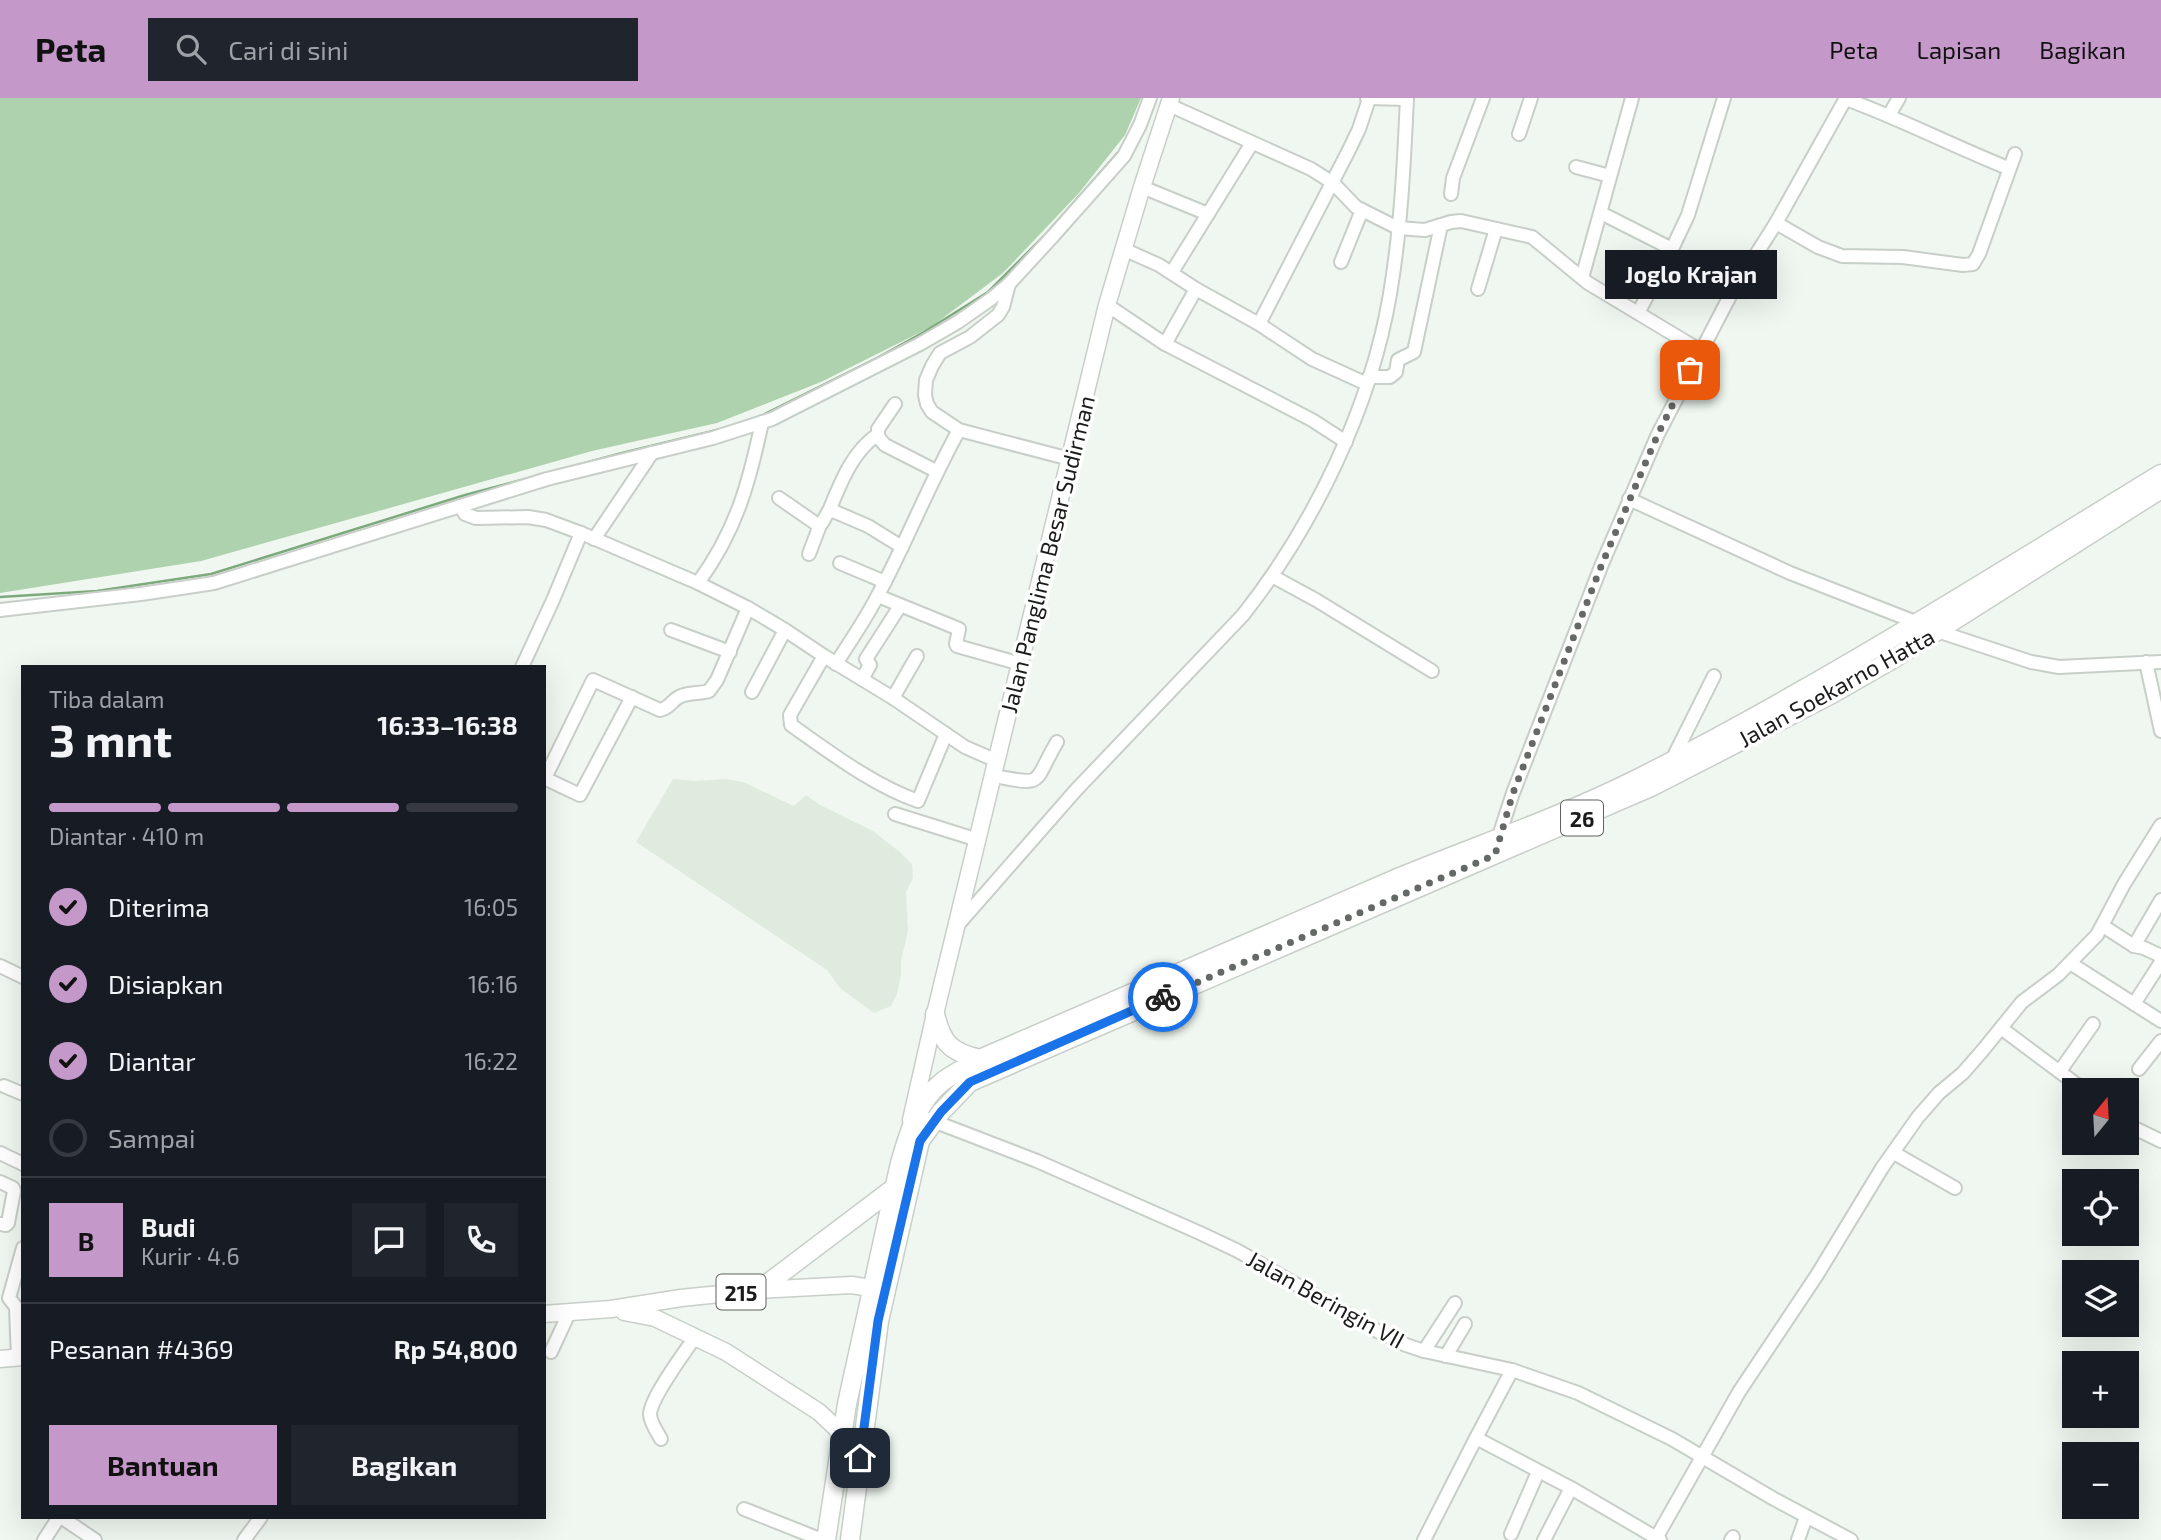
<!DOCTYPE html>
<html lang="id">
<head>
<meta charset="utf-8">
<style>
	:root { --surface:#171b24; --page:#20242c; --text:#f1f3f6; --muted:#9ea1a6; --line:#363941; --accent:#c499c9 }
	body { margin:0; font-family:"Exo 2",sans-serif; background:var(--page); color:var(--text); height:100vh; display:flex; flex-direction:column; font-size:26px; white-space:nowrap }
	* { box-sizing:border-box; margin:0 }
	p { font-size:23px; color:var(--muted) }
	.icon { flex:none; width:38px; height:38px; fill:none; stroke:currentColor; stroke-width:2; stroke-linecap:round; stroke-linejoin:round }
	.map { position:relative; flex:1; overflow:hidden }
	.drawer { position:absolute; left:21px; top:567px; width:525px; height:854px; display:flex; flex-direction:column; background:var(--surface); border-radius:0px; box-shadow:0 7px 28px #0002 }
	.drawer>* { flex:none }
	.needle { width:46px; rotate:18deg }
	.tools { position:absolute; left:2062px; top:980px; display:grid; gap:14px }
	.tools a { display:grid; place-items:center; width:77px; height:77px; border-radius:0px; background:var(--surface); box-shadow:0 7px 28px #0002; font-size:35px }
	.pin { position:absolute; display:grid; place-items:center; width:60px; height:60px; color:#fff; margin:-30px; border-radius:14px; box-shadow:0 4px 10px #0006 }
	.courier { position:absolute; display:grid; place-items:center; width:70px; height:70px; margin:-35px; border:5px solid #1a73e8; border-radius:50%; background:#fff; color:#222; box-shadow:0 2px 9px #0007 }
	.bubble { position:absolute; height:49px; border-radius:0px; background:var(--surface); box-shadow:0 7px 28px #0002; font-size:23px; font-weight:700; line-height:49px; text-align:center }
	.overview em { font-style:normal; font-weight:700 }
	.overview div { display:flex; flex-direction:column-reverse }
	.overview { display:flex; align-items:center; justify-content:space-between; height:119px; padding:0 28px }
	h1 { font-size:46px; font-weight:700; line-height:52px }
	.bar { display:grid; grid-template-columns:repeat(4,1fr); gap:10px 7px; align-content:center; height:84px; padding:0 28px }
	.bar i { height:9px; border-radius:5px; background:var(--line) }
	.bar .on { background:var(--accent) }
	.bar p { grid-column:span 4 }
	.line { display:flex; align-items:center; gap:18px; padding:0 28px; border-top:2px solid var(--line) }
	.line div { flex:1 }
	.round { display:grid; place-items:center; flex:none; width:74px; height:74px; border-radius:0px; background:var(--page) }
	ol { padding:0 28px; list-style:none }
	li { display:flex; align-items:center; gap:21px; height:77px }
	li p { margin-inline-start:auto }
	li .icon { padding:7px; border-radius:50%; background:var(--accent); color:#111; stroke-width:4 }
	li:last-child { color:var(--muted) }
	li i { width:38px; height:38px; border:4px solid var(--line); border-radius:50% }
	.primary-button { display:flex; gap:14px; margin-top:auto; padding:14px 28px }
	.primary-button a { flex:1; height:80px; border-radius:0px; background:var(--accent); color:#111; font-size:28px; font-weight:700; line-height:80px; text-align:center }
	.primary-button a+a { background:var(--page); color:var(--text) }
	header { display:flex; align-items:center; gap:42px; box-sizing:border-box; height:98px; padding:0 35px; background:var(--accent); color:#111 }
	header strong { font-size:33px }
	nav { display:flex; gap:38px; margin-inline-start:auto; font-size:24px }
	.search { width:490px; height:63px; background:var(--page); display:flex; align-items:center; gap:18px; box-sizing:border-box; padding:0 24px; border-radius:0px; color:var(--muted); font-size:26px }
	.map>svg:first-child { display:block }
</style>
</head>
<body>
<header>
<strong>Peta</strong>
<div class="search"><svg class="icon" aria-label="search" viewBox="0 0 24 24"><circle cx="10" cy="10" r="6"/><path d="M15 15l6 6"/></svg>Cari di sini</div>
<nav><a>Peta</a><a>Lapisan</a><a>Bagikan</a></nav>
</header>
<div class="map">
<svg width="2161" height="1442" viewBox="0 0 2161 1442">
	<rect width="100%" height="100%" fill="#f0f7f0"/>
	<polygon fill="#dfebdf" points="673,681 695,683 726,681 743,684 794,708 806,697 820,707 873,733 901,755 912,766 913,780 906,794 908,833 901,863 901,877 897,896 891,908 874,915 840,890 827,872 636,744"/>
	<polygon fill="#add2ad" points="0,0 1141,0 1125,37 1079,95 1003,175 931,229 821,284 717,325 592,353 201,463 0,495"/>
	<g fill="none" stroke-linecap="round" stroke-linejoin="round">
		<polyline stroke="#7daa7d" stroke-width="2.5" points="0,499 97,493 211,476 465,397 622,355 721,331 761,318 877,260 924,234 988,194 1044,138 1121,51"/>
		<defs>
			<g id="minor">
				<polyline points="1367,0 1407,1"/>
				<path d="M 1846,1 C 1901,21 1953,48 2008,70"/>
				<polyline points="1169,7 1311,71 1333,85 1356,109 1398,130 1425,132 1451,124 1461,123 1532,139 1588,185 1701,253"/>
				<polyline points="1889,17 1899,0"/>
				<polyline points="1519,36 1531,0"/>
				<polyline points="1576,69 1610,78"/>
				<polyline points="1142,89 1208,116"/>
				<polyline points="1451,96 1453,80 1483,0"/>
				<polyline points="1601,115 1672,151"/>
				<polyline points="1776,125 1818,149 1842,158 1903,159 1963,167 1973,166 1979,156 2015,56"/>
				<polyline points="1123,151 1159,167 1196,191 1259,226 1312,261 1367,286"/>
				<polyline points="1341,164 1362,112"/>
				<polyline points="1172,174 1252,45"/>
				<polyline points="1582,180 1632,0"/>
				<polyline points="1009,186 1003,209 998,217 970,239 940,255 932,268 926,282 925,297 927,306 932,314 959,332 1070,361"/>
				<polyline points="1478,191 1496,131"/>
				<polyline points="1107,207 1165,246 1196,191"/>
				<polyline points="1638,215 1672,151 1688,117 1724,0"/>
				<polyline points="1259,226 1349,52 1359,31 1369,1"/>
				<polyline points="1165,246 1312,322 1346,344"/>
				<polyline points="1369,279 1390,279 1396,274 1398,262 1414,254 1441,127"/>
				<polyline points="895,306 878,331 878,339 885,347 936,373"/>
				<polyline points="779,400 818,427 822,425 828,414 833,413 868,428 902,449"/>
				<polyline points="1629,401 1790,475 1918,525"/>
				<polyline points="460,408 465,416 476,420 528,419 546,422 581,435 698,485 748,510 785,532 824,558 893,600 965,649 997,663"/>
				<path d="M 829,413 C 840,386 852,354 877,337"/>
				<polyline points="594,441 652,355"/>
				<polyline points="809,456 820,427"/>
				<polyline points="840,465 885,484"/>
				<polyline points="1272,478 1316,502 1432,573"/>
				<path d="M 698,485 C 736,433 749,386 762,324"/>
				<polyline points="878,498 959,531 956,546 957,548 1021,566"/>
				<polyline points="0,512 141,496 214,485 547,381 713,340 772,321 920,246 958,224 991,201 1009,186 1054,137 1124,58 1140,27 1150,0"/>
				<polyline points="671,532 730,554"/>
				<polyline points="1937,533 2031,564 2059,569 2161,564"/>
				<path d="M 824,558 L 790,617 L 791,627 C 828,653 874,688 918,703 L 946,636"/>
				<polyline points="2146,564 2161,633"/>
				<path d="M 836,566 C 850,543 866,521 878,497 C 907,443 929,386 959,332"/>
				<polyline points="522,569 553,502 581,435"/>
				<polyline points="862,581 870,567 866,561 900,508"/>
				<polyline points="752,594 785,532"/>
				<polyline points="893,600 917,558"/>
				<polyline points="1672,662 1714,578"/>
				<path d="M 994,678 C 1046,688 1032,686 1057,644"/>
				<polyline points="544,680 580,697 632,599"/>
				<path d="M 545,680 L 593,582 L 660,612 C 670,610 671,603 679,599 C 688,594 700,596 709,593 L 717,582 L 748,510"/>
				<polyline points="895,716 978,742"/>
				<polyline points="1498,741 1513,695 1602,466 1658,336 1731,196 1776,125 1846,0"/>
				<polyline points="2103,828 2134,848 2144,850 2161,858"/>
				<path d="M 956,829 L 1076,692 L 1243,517 C 1314,427 1371,309 1390,196 C 1401,131 1404,65 1407,0"/>
				<polyline points="2134,848 2161,802"/>
				<polyline points="2070,865 2161,923"/>
				<polyline points="0,868 23,879"/>
				<polyline points="2134,906 2161,864"/>
				<polyline points="2001,930 2084,992"/>
				<polyline points="2139,971 2161,943"/>
				<polyline points="2060,973 2093,926"/>
				<polyline points="4,988 23,996"/>
				<polyline points="928,1021 1037,1063 1200,1135 1238,1153 1377,1233 1406,1247 1424,1253 1512,1272 1578,1295 1672,1341 1774,1401 1851,1442"/>
				<polyline points="2126,1026 2161,1043"/>
				<polyline points="0,1055 23,1066"/>
				<polyline points="1894,1055 1955,1090"/>
				<polyline points="0,1084 13,1090 14,1093 8,1125 6,1127 0,1126"/>
				<polyline points="1424,1253 1455,1205"/>
				<polyline points="551,1254 569,1215"/>
				<polyline points="1446,1258 1465,1226"/>
				<polyline points="18,1260 16,1209 9,1200 23,1150"/>
				<polyline points="1512,1272 1476,1340 1571,1390"/>
				<path d="M 661,1341 C 657,1334 650,1324 650,1316 C 651,1299 685,1254 695,1239"/>
				<polyline points="744,1411 822,1442"/>
				<polyline points="61,1419 95,1442"/>
				<polyline points="1511,1436 1538,1374"/>
				<polyline points="44,1442 59,1419"/>
				<polyline points="244,1442 261,1419"/>
				<polyline points="1424,1442 1476,1340"/>
				<polyline points="1544,1442 1571,1390 1660,1442"/>
				<polyline points="1655,1442 1739,1294 1817,1177 1882,1070 1918,1019 1939,995 1963,975 1983,952 2022,904 2058,877 2097,837 2124,786 2161,727"/>
				<polyline points="1731,1442 1733,1439"/>
				<polyline points="1798,1442 1806,1419"/>
			</g>
			<g id="major">
				<polyline points="911,1022 935,916 1107,207 1142,89 1171,0"/>
				<polyline points="624,1214 655,1220 726,1254 819,1314 836,1330 840,1336 840,1345"/>
				<polyline points="544,1216 611,1211 681,1200 759,1192 852,1187 883,1192"/>
				<polyline points="0,1261 23,1259"/>
			</g>
			<g id="highway">
				<path d="M 935,916 C 942,945 950,954 980,961"/>
				<polyline points="759,1192 894,1090"/>
				<path d="M 826,1442 L 847,1306 L 900,1065 C 909,1035 917,1004 942,984 C 953,975 968,969 980,961 C 1120,901 1260,839 1400,779 C 1478,747 1558,720 1633,683 C 1815,592 1987,482 2161,376"/>
				<polyline points="850,1442 879,1223 920,1043 941,1014 970,984 1653,688 1832,596 1893,561 2161,391"/>
			</g>
		</defs>
		<use href="#minor" stroke="#c8cec8" stroke-width="16"/>
		<use href="#major" stroke="#c8cec8" stroke-width="19"/>
		<use href="#highway" stroke="#c8cec8" stroke-width="21"/>
		<use href="#minor" stroke="#fff" stroke-width="12"/>
		<use href="#major" stroke="#fff" stroke-width="16"/>
		<use href="#highway" stroke="#fff" stroke-width="18"/>
	</g>
	<g fill="none" stroke-linecap="round" stroke-linejoin="round">
		<polyline stroke="#656965" stroke-width="7" stroke-dasharray="0 12.6" points="1163,899 1495,757 1513,695 1602,466 1658,336 1690,272"/>
		<polyline stroke="#1a73e8" stroke-width="9" points="860,1360 878,1223 920,1043 941,1014 970,984 1163,899"/>
	</g>
	<g text-anchor="middle" dominant-baseline="central" stroke-width="7" stroke-linejoin="round" paint-order="stroke">
		<g fill="#fff" stroke="#5f605f" stroke-width="2">
			<rect x="1561" y="702.5" width="42" height="35" rx="5"/>
			<rect x="716.5" y="1176.5" width="49" height="35" rx="5"/>
		</g>
		<g font-size="21" font-weight="bold" fill="#1a1c1a">
			<text x="1582" y="720">26</text>
			<text x="741" y="1194">215</text>
		</g>
		<g font-size="23" fill="#1a1c1a" stroke="#fff">
			<text transform="translate(1047 456) rotate(-76)">Jalan Panglima Besar Sudirman</text>
			<text transform="translate(1836 589) rotate(-29)">Jalan Soekarno Hatta</text>
			<text transform="translate(1326 1201) rotate(29)">Jalan Beringin VII</text>
		</g>
	</g>
</svg>
<div class="tools">
<a><svg class="needle" viewBox="-14 -14 28 28"><path d="M0-13l5 13h-10z" fill="#e53935"/><path d="M0 13l5-13h-10z" fill="#9ea1a6"/></svg></a>
<a><svg class="icon" aria-label="locate" viewBox="0 0 24 24"><circle cx="12" cy="12" r="6"/><path d="M12 2v4M12 18v4M2 12h4M18 12h4"/></svg></a>
<a><svg class="icon" aria-label="layers" viewBox="0 0 24 24"><path d="M12 4l9 5-9 5-9-5zM3 14l9 5 9-5"/></svg></a>
<a>+</a>
<a>−</a>
</div>
<div class="pin" style="left:1690px;top:272px;background:#ea580c"><svg class="icon" aria-label="bag" viewBox="0 0 24 24"><path d="M5 8h14l-1 12H6zM9 8a3 3 0 0 1 6 0"/></svg></div>
<div class="pin" style="left:860px;top:1360px;background:#1f2937"><svg class="icon" aria-label="home" viewBox="0 0 24 24"><path d="M3 11l9-7 9 7M6 9v11h12V9"/></svg></div>
<div class="courier" style="left:1163px;top:899px"><svg class="icon" aria-label="bike" viewBox="0 0 24 24"><circle cx="6" cy="16" r="4"/><circle cx="18" cy="16" r="4"/><path d="M6 16l4-8h5l3 8M10 8l3 8H6M13 5h3"/></svg></div>
<div class="bubble" style="left:1605px;top:152px;width:172px">Joglo Krajan</div>
<section class="drawer">
<div class="overview"><div><h1>3 mnt</h1><p>Tiba dalam</p></div><em>16:33–16:38</em></div>
<div class="bar"><i class="on"></i><i class="on"></i><i class="on"></i><i></i><p>Diantar · 410 m</p></div>
<ol>
<li><svg class="icon" aria-label="check" viewBox="0 0 24 24"><path d="M5 12l5 5 9-10"/></svg>Diterima<p>16:05</p></li>
<li><svg class="icon" aria-label="check" viewBox="0 0 24 24"><path d="M5 12l5 5 9-10"/></svg>Disiapkan<p>16:16</p></li>
<li><svg class="icon" aria-label="check" viewBox="0 0 24 24"><path d="M5 12l5 5 9-10"/></svg>Diantar<p>16:22</p></li>
<li><i></i>Sampai</li>
</ol>
<div class="line" style="height:126px"><b class="round" style="background:var(--accent);color:#111">B</b><div><b>Budi</b><p>Kurir · 4.6</p></div><a class="round"><svg class="icon" aria-label="chat" viewBox="0 0 24 24"><path d="M4 5h16v11H9l-5 4z"/></svg></a><a class="round"><svg class="icon" aria-label="phone" viewBox="0 0 24 24"><path d="M5 4h4l2 5-3 2q2 4 5 5l2-3 5 2v4C11 20 4 13 5 4z"/></svg></a></div>
<div class="line" style="height:91px"><div>Pesanan #4369</div><b>Rp 54,800</b></div>
<div class="primary-button"><a>Bantuan</a><a>Bagikan</a></div>
</section>
</div>
</body>
</html>
